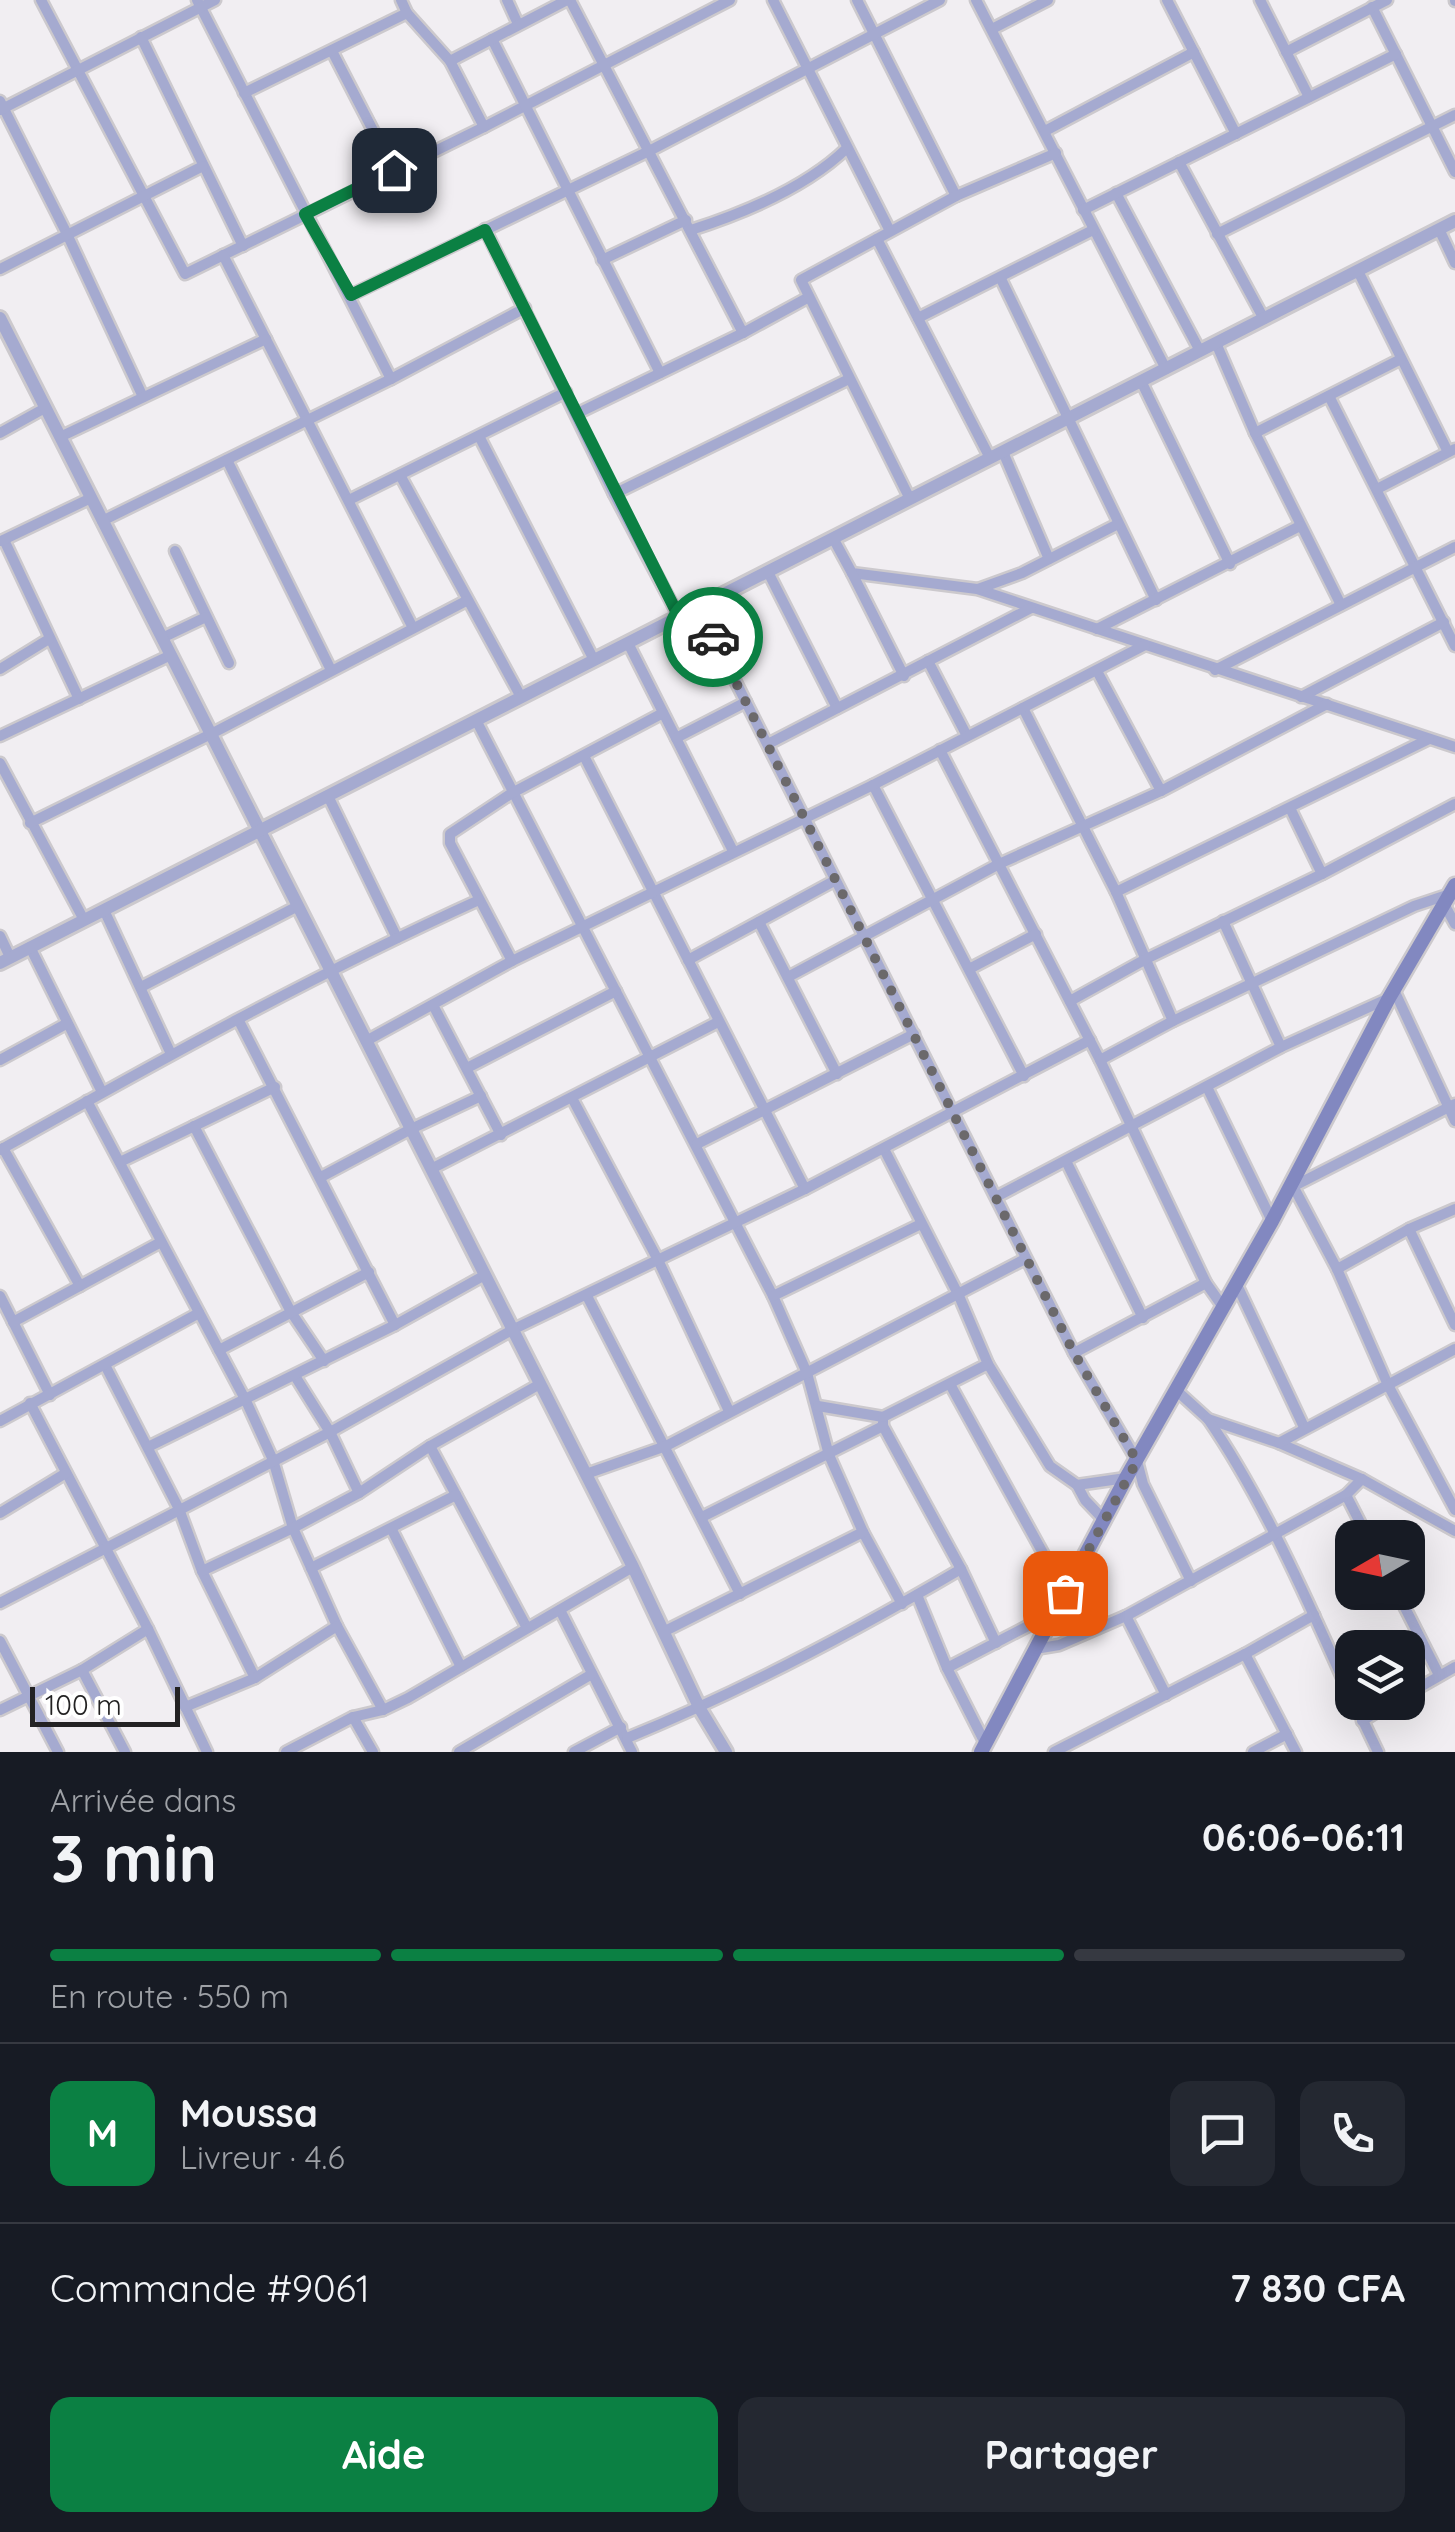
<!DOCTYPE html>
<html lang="fr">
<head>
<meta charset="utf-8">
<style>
	:root { --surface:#171b24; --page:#242831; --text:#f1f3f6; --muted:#9ea1a6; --line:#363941; --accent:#0b8043 }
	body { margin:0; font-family:Quicksand,sans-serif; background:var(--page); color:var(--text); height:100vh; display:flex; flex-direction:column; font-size:38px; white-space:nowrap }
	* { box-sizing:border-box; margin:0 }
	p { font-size:32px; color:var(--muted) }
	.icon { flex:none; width:55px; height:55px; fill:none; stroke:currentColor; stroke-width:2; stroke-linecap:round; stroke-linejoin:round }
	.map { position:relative; height:1752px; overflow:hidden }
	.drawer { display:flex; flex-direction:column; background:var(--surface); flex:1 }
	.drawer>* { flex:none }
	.needle { width:65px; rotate:261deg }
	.controls { position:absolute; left:1335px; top:1520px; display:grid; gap:20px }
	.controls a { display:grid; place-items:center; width:90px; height:90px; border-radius:20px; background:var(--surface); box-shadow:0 10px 40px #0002; font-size:50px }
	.scale { position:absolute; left:30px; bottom:25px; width:150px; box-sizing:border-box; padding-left:10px; border:5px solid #232223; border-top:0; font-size:28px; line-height:35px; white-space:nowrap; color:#232223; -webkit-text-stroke:8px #fff; paint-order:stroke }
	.pin { position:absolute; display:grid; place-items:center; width:85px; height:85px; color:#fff; margin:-42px; border-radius:20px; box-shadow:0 5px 15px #0006 }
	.courier { position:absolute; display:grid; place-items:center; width:100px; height:100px; margin:-50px; border:8px solid #0b8043; border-radius:50%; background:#fff; color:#222; box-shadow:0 2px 12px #0007 }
	.summary em { font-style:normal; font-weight:700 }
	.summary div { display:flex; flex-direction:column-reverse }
	.summary { display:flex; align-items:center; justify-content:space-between; height:170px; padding:0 50px }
	h1 { font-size:65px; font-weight:700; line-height:75px }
	.bar { display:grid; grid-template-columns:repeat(4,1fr); gap:15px 10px; align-content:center; height:120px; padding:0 50px }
	.bar i { height:12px; border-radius:8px; background:var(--line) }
	.bar .on { background:var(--accent) }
	.bar p { grid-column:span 4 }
	.line { display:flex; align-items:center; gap:25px; padding:0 50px; border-top:2px solid var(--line) }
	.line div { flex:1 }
	.round { display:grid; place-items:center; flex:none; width:105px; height:105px; border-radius:20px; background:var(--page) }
	.primary-button { display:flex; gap:20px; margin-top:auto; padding:20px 50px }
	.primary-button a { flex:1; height:115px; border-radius:20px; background:var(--accent); color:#fff; font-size:40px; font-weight:700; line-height:115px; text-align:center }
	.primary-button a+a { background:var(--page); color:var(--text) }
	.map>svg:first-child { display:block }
</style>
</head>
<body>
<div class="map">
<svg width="1455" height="1752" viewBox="0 0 1455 1752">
	<rect width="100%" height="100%" fill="#f1eef2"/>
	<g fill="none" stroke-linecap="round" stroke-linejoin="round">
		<defs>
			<g id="minor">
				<polyline points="41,0 185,274 484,127 730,0"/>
				<polyline points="197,0 391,379"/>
				<polyline points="401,0 407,13 450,61 484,127"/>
				<polyline points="507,0 518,24"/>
				<polyline points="570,0 743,333"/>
				<polyline points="773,0 890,231"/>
				<polyline points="857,0 956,196"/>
				<polyline points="976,0 1166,369"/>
				<polyline points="1167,0 1236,134"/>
				<polyline points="1260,0 1309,97"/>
				<polyline points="1455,0 1455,1"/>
				<polyline points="1372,7 1455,172"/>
				<polyline points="992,29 1048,0"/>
				<polyline points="141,37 243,246"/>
				<polyline points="492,39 660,373"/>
				<polyline points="332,51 394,171"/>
				<polyline points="1286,52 1387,0"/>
				<polyline points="450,61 567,0"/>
				<polyline points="244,93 407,13"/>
				<polyline points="0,101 67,234 143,397"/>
				<polyline points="0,110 215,0"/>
				<polyline points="1045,131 1194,52"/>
				<polyline points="1179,162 1264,319"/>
				<polyline points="1116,193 1200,351"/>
				<polyline points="1083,210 1396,54"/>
				<polyline points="485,229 614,494 679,617"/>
				<polyline points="1439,229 1455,263"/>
				<path d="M 691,230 C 744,213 807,187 847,148"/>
				<polyline points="1217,234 1455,115"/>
				<polyline points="877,239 990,458"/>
				<polyline points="223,255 413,628"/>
				<polyline points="602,260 686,220"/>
				<polyline points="0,269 203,166"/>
				<polyline points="1358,271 1448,452"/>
				<polyline points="1001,279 1156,600"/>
				<polyline points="351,295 651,150 940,0"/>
				<polyline points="918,318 1093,230"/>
				<polyline points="1216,343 1255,433 1341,605"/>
				<polyline points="1141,381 1230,564"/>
				<polyline points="1329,396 1455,646"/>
				<polyline points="576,414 743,333 809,297"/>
				<polyline points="0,433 45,408"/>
				<polyline points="1255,433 1401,359"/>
				<polyline points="479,436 594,660"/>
				<polyline points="60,437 266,339"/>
				<polyline points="1003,452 1049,559"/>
				<polyline points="227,460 331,670"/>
				<polyline points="400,475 521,697"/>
				<polyline points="1377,489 1455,449"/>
				<polyline points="614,494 849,379"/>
				<polyline points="910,499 801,280 956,196 1056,153"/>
				<polyline points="349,500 566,392"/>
				<polyline points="102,521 391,379 525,308"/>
				<polyline points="833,538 852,573 977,589 1455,747"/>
				<polyline points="4,540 79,699"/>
				<polyline points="1,541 91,498"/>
				<polyline points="175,551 229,663"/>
				<polyline points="768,572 837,708"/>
				<polyline points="852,573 904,676"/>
				<polyline points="978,589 1022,573 1118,524"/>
				<polyline points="698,607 1074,1353 1137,1461 1143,1484 1191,1581"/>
				<polyline points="1097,629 1300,526"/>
				<polyline points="162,638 206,617"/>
				<polyline points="628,643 733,851"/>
				<polyline points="928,661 967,736"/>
				<polyline points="0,669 49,639"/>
				<polyline points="1215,670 1455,547"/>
				<polyline points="1097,671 1161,791"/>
				<polyline points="1301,697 1444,622"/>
				<polyline points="1023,708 1116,892 1173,1021"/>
				<polyline points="476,720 773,1296 807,1373 829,1455 863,1532 902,1604"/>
				<polyline points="0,736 171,655"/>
				<polyline points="676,738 746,702"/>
				<polyline points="768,744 1031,608"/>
				<polyline points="940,750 1100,1060 1206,1283 1223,1307"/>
				<polyline points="584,756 805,1189"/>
				<polyline points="0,763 84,920"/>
				<polyline points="873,785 1024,1076"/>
				<polyline points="328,796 397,938"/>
				<polyline points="1290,808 1322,874"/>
				<polyline points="30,823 211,734 466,601"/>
				<polyline points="1116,892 1429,739"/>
				<polyline points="1444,904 1455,924"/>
				<polyline points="104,910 171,1054"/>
				<polyline points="1223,921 1281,1047"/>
				<polyline points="759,922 837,1074"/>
				<polyline points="0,936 10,957"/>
				<polyline points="30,947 102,1092"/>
				<polyline points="688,960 834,881"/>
				<polyline points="512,961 450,843 450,834 512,793 663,713"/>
				<polyline points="971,968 1036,934"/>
				<polyline points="788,977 999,864 1161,791 1327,704"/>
				<polyline points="141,987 298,906"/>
				<polyline points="1394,990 1455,1121"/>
				<polyline points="1070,1001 1146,959 1322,874 1455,804"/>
				<polyline points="433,1005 501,1135"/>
				<polyline points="239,1021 395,1325"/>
				<polyline points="366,1041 512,961 873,785 1145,645"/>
				<polyline points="0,1060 66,1024"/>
				<polyline points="1100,1060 1173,1021 1414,906 1450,894"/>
				<polyline points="467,1068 616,991"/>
				<polyline points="1207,1087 1272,1221"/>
				<polyline points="572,1098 658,1260 729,1411"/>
				<polyline points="87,1101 246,1401 273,1460 293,1528 311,1568 337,1626 383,1710"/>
				<polyline points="194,1126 291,1312 324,1361"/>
				<polyline points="697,1144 914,1034"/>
				<polyline points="3,1148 80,1286"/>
				<polyline points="884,1149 959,1296 988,1364 1050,1466 1077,1485 1085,1500 1105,1521"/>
				<path d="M 0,1150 C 157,1062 315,974 479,900"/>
				<polyline points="1066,1161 1143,1318"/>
				<polyline points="120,1162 275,1087"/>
				<polyline points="431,1169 718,1022"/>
				<polyline points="321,1177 411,1129 481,1096"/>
				<polyline points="1291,1182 1337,1269 1388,1385 1455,1510"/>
				<polyline points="1294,1186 1455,1104"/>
				<polyline points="996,1197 1281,1047 1387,999"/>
				<polyline points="1409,1229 1455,1325"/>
				<polyline points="1337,1269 1409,1229 1455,1209"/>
				<polyline points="1236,1283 1304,1427"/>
				<polyline points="0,1296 50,1395"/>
				<polyline points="587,1296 740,1594"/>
				<polyline points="773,1296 921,1224"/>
				<polyline points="13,1322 161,1242"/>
				<polyline points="219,1350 369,1272"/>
				<polyline points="1074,1353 1206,1283"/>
				<polyline points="105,1365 179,1509 202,1571 255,1678"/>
				<polyline points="295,1376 330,1432 359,1493"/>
				<polyline points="951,1386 1065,1593"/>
				<polyline points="1176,1390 1208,1419 1279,1443 1362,1479 1455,1531"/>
				<polyline points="30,1403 148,1629 207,1752"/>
				<polyline points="818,1406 883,1417 883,1426 961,1569 996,1643"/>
				<polyline points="883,1417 988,1364"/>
				<path d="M 1208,1419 C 1265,1502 1311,1608 1352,1700"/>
				<polyline points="0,1421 199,1313"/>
				<polyline points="1279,1443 1455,1349"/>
				<polyline points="430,1446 527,1628"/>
				<polyline points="148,1447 395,1325 485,1275"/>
				<polyline points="586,1474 666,1446 1025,1259"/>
				<polyline points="1077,1485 1126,1478"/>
				<polyline points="1346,1495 1368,1538"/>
				<polyline points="0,1513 66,1473"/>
				<polyline points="702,1517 883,1426"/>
				<polyline points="392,1530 461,1667"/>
				<polyline points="311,1568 456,1495"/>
				<polyline points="202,1571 293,1528 359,1493 430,1446 540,1384"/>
				<polyline points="1397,1592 1439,1675"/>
				<polyline points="917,1595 947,1668 985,1743"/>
				<polyline points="0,1603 330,1432 512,1330 805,1189 1090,1040"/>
				<polyline points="560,1610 632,1752"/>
				<polyline points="1126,1616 1166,1695"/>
				<polyline points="663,1632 863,1532"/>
				<polyline points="0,1641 58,1752"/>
				<polyline points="1035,1649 1059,1645 1126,1616 1346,1495 1362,1479"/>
				<polyline points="1245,1654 1296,1752"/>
				<polyline points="947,1668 1053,1613"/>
				<polyline points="82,1670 125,1752"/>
				<polyline points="1408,1694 1455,1667"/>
				<polyline points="1354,1702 1378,1752"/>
				<polyline points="185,1707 255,1678 337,1626"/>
				<polyline points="0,1710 82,1670 148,1629"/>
				<polyline points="353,1717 373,1752"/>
				<polyline points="1362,1721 1393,1702"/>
				<path d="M 627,1738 C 742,1691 854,1632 961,1569"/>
				<polyline points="286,1752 353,1717 383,1710 408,1698 633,1567"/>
				<polyline points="459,1752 592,1674"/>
				<polyline points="574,1752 621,1727"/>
				<polyline points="1054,1752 1245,1654 1314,1615"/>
				<polyline points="1253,1752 1287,1734"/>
			</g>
			<g id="tertiary">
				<polyline points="0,318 633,1567 700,1709 726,1752"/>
				<polyline points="0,963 1455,221"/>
			</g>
			<polyline id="secondary" points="981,1752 1126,1478 1272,1221 1389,998 1455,885"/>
		</defs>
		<use href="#minor" stroke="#ccc9cd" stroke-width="15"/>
		<use href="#tertiary" stroke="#ccc9cd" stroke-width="18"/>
		<use href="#secondary" stroke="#ccc9cd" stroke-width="19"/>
		<use href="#minor" stroke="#a5aad0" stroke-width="10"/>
		<use href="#tertiary" stroke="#a5aad0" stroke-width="12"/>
		<use href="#secondary" stroke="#8288c0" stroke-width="14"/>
	</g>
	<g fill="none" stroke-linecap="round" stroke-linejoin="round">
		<polyline stroke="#6b696b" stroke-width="10" stroke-dasharray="0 18" points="713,637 1074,1353 1137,1461 1065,1593"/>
		<polyline stroke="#0b8043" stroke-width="12" points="394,170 305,214 351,295 485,230 679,617 698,607 713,637"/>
	</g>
</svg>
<div class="controls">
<a><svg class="needle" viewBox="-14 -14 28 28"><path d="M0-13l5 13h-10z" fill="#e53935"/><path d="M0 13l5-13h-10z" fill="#9ea1a6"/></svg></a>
<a><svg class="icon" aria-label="layers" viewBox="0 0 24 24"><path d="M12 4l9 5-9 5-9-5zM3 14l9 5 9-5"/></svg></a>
</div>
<div class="scale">100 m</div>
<div class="pin" style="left:1065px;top:1593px;background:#ea580c"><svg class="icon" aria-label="bag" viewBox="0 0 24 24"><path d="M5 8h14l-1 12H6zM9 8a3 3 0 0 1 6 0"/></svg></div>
<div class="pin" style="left:394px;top:170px;background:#1f2937"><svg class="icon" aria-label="home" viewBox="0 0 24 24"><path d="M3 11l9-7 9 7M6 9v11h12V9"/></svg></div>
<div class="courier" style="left:713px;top:637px"><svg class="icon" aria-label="car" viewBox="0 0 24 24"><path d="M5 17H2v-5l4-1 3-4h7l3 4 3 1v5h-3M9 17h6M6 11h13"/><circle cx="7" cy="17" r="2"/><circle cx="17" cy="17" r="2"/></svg></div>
</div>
<section class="drawer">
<div class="summary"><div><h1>3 min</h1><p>Arrivée dans</p></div><em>06:06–06:11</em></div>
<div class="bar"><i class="on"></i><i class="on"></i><i class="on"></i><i></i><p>En route · 550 m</p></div>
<div class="line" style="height:180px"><b class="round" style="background:var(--accent);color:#fff">M</b><div><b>Moussa</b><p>Livreur · 4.6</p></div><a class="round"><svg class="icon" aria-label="chat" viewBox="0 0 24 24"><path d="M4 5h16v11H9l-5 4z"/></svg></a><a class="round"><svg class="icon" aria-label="phone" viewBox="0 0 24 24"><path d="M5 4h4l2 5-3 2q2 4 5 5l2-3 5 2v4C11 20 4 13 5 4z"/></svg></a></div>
<div class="line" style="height:130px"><div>Commande #9061</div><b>7 830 CFA</b></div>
<div class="primary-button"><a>Aide</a><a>Partager</a></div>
</section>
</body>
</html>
